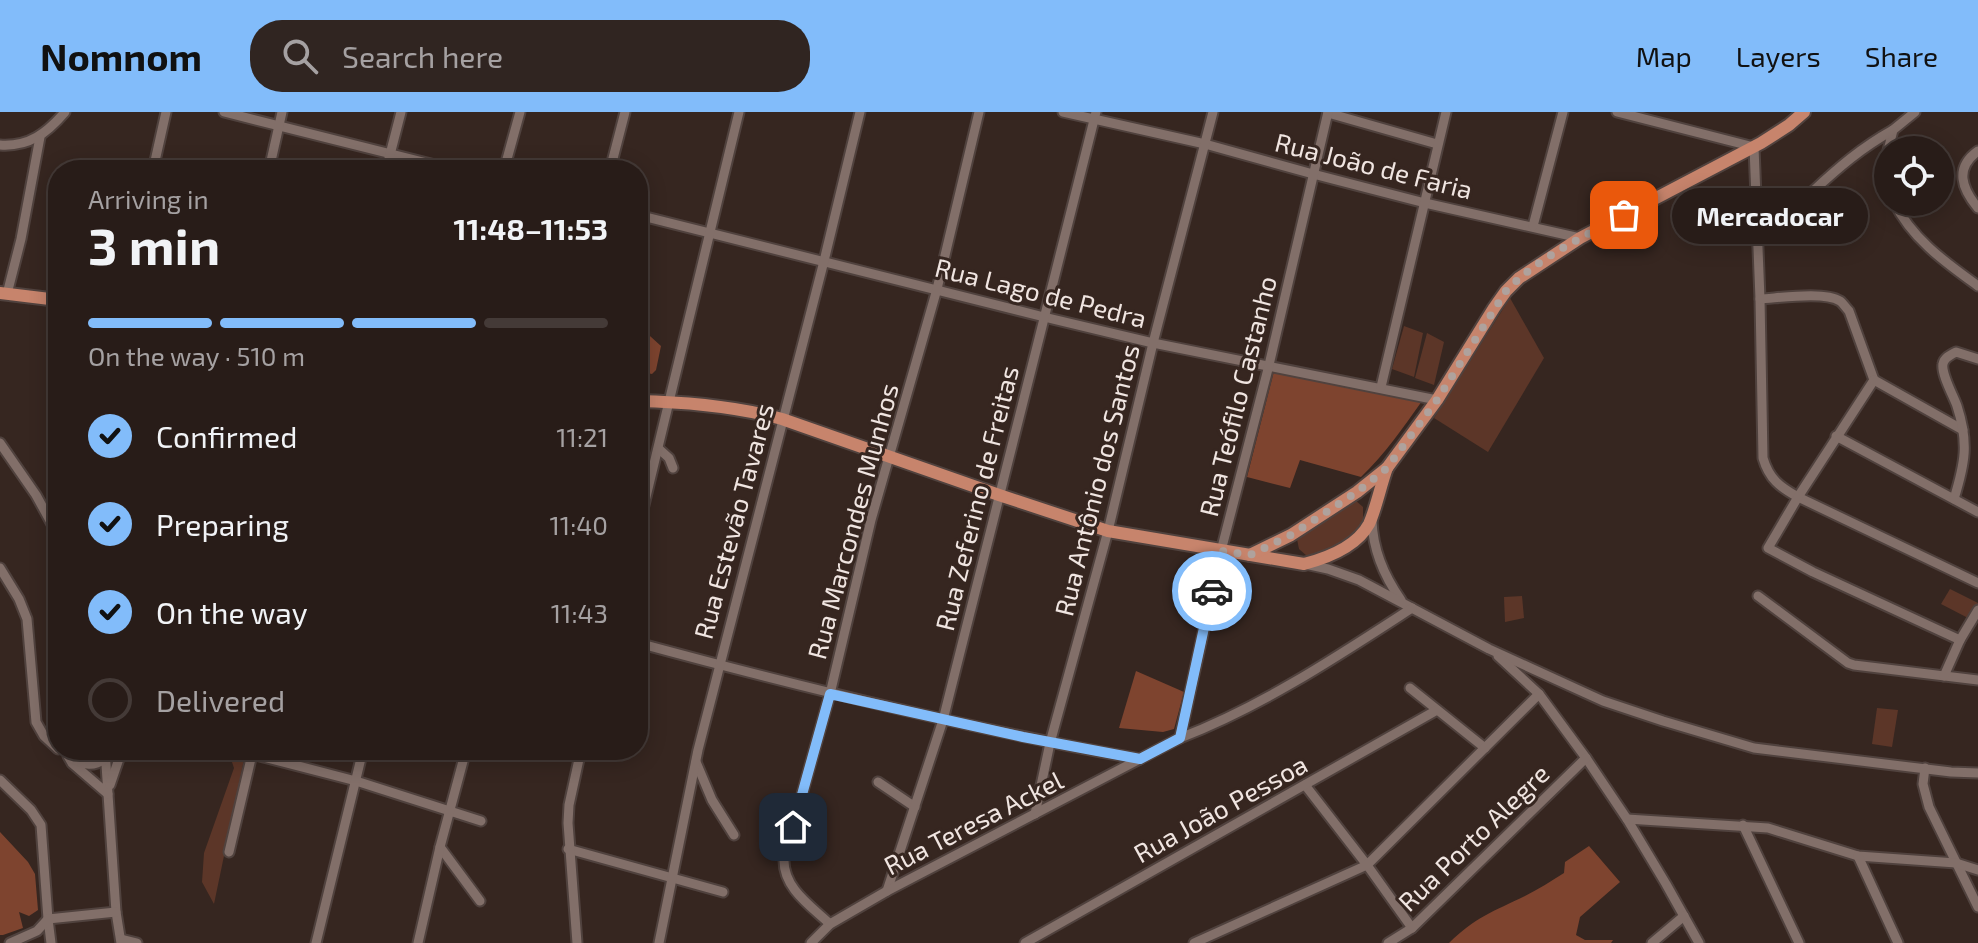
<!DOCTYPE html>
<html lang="en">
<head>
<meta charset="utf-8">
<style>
	:root { --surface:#281c18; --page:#302521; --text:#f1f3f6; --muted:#a5a1a2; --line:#443a37; --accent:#82bcfa }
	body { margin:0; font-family:"Exo 2",sans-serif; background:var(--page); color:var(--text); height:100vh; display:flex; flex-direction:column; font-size:30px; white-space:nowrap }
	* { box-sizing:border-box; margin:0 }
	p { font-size:26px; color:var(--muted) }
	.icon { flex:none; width:44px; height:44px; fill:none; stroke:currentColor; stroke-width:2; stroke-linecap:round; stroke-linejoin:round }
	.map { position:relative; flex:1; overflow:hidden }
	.details { position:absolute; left:48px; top:48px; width:600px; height:600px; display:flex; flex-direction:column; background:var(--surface); border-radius:32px; box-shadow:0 4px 20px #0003,0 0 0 2px var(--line) }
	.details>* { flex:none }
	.controls { position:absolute; left:1874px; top:24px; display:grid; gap:16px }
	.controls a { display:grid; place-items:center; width:80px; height:80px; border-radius:50%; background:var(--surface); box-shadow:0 4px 20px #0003,0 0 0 2px var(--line); font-size:40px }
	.pin { position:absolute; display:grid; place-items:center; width:68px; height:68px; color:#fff; margin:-34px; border-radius:16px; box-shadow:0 4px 12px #0006 }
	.courier { position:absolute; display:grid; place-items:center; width:80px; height:80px; margin:-40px; border:6px solid #82bcfa; border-radius:50%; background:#fff; color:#222; box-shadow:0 2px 10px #0007 }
	.bubble { position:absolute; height:56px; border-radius:28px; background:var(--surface); box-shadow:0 4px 20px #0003,0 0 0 2px var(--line); font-size:26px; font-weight:700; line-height:56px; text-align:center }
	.headline em { font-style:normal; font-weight:700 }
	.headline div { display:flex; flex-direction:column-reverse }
	.headline { display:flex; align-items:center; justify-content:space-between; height:136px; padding:0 40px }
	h1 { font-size:52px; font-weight:700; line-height:60px }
	.bar { display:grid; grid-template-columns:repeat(4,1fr); gap:12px 8px; align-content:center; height:96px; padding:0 40px }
	.bar i { height:10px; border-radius:6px; background:var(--line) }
	.bar .selected { background:var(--accent) }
	.bar p { grid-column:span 4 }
	ol { padding:0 40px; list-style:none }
	li { display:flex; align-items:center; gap:24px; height:88px }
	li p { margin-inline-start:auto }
	li .icon { padding:8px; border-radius:50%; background:var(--accent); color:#111; stroke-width:4 }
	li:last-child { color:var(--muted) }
	li i { width:44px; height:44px; border:4px solid var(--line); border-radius:50% }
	header { display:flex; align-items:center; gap:48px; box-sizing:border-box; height:112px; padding:0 40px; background:var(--accent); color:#111 }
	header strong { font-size:38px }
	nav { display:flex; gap:44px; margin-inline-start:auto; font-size:28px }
	.search { width:560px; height:72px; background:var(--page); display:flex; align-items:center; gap:20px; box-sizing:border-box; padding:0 28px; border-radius:32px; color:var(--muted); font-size:30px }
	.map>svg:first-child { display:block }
</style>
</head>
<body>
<header>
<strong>Nomnom</strong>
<div class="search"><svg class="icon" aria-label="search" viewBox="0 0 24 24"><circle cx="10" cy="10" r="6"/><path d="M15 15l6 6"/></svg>Search here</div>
<nav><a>Map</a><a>Layers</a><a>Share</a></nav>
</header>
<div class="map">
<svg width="1978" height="831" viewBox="0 0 1978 831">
	<rect width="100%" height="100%" fill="#362620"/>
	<g fill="#5c3628">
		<polygon points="1510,186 1544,246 1488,340 1434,306"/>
		<polygon points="1404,214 1423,221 1414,265 1392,257"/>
		<polygon points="1427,221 1444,230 1434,273 1415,266"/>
		<path d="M 1355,388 L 1363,395 C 1363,397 1363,406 1363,408 C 1356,428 1325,440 1307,444 L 1299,437 L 1297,427 Z"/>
		<polygon points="1950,477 1978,491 1978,494 1970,507 1941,492"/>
		<polygon points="1522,484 1524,506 1505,510 1504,485"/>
		<polygon points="1877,596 1898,598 1892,635 1872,632"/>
		<polygon points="228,638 246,638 214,792 202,770 204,741 234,656"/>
	</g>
	<g fill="#7e442f">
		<polygon points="638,190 641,193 640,215 661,234 656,258 652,262 647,261 641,242 638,239"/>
		<path d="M 1274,259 L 1422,289 C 1403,316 1385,342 1361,365 L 1300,348 L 1290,376 L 1247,365 Z"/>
		<polygon points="638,298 641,298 649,352 638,397"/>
		<polygon points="1136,559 1184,580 1174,617 1163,620 1119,616"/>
		<polygon points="0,720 28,750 35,762 38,798 29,804 19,800 23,816 3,823 0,823"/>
		<path d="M 1589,734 L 1620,770 L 1580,805 L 1576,823 L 1585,828 L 1613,828 L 1611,831 L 1449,831 C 1474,806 1494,799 1525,784 C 1539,777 1551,769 1564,761 L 1565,750 Z"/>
	</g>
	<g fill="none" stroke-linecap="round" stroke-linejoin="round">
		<defs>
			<g id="minor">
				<polyline points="224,0 455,58"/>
				<polyline points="1063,0 1205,32 1313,62 1425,91 1580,126"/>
				<path d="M 1617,0 L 1754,35 L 1760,187 L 1763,346 C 1769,367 1780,375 1798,385 L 1978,471"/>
				<polyline points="1328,1 1437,32"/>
				<path d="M 0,33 C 29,35 47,21 65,0"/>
				<path d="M 1978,39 C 1954,56 1962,77 1978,96"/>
				<polyline points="153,58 166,0"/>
				<polyline points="269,58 282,0"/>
				<polyline points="386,58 401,0"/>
				<polyline points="504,58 520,0"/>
				<polyline points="610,58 625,0"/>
				<polyline points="1888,74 1885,51 1893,18 1915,0"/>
				<path d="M 1812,80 C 1839,55 1861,36 1893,18"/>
				<path d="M 1894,90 C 1912,127 1945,150 1978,174"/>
				<polyline points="638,103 1044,205 1153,231 1437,288"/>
				<polyline points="1533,114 1563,0"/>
				<polyline points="7,182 21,127 40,25"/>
				<path d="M 1760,187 C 1779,186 1825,179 1840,189 C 1843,191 1846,196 1849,199 L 1874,268"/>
				<polyline points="1874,268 1798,385 1768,436 1813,460 1960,528"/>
				<polyline points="1874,268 1963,318"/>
				<polyline points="1381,275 1446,0"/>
				<polyline points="1836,324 1978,400"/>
				<polyline points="0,331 36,383 58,423"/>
				<polyline points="659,337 669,346 673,356"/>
				<path d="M 1954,387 C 1965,351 1969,331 1957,294 C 1954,285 1941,262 1943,252 C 1944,246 1950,243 1956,240 L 1978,247"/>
				<path d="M 1372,409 C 1373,438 1384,464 1401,488"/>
				<polyline points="638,418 739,0"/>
				<polyline points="1305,452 1328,457 1359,468 1489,537 1603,589 1663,609 1754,636 1951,660 1978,661"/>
				<polyline points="0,456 19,487 27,507 36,610 44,624 58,637"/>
				<polyline points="1758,484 1848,551 1854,553 1978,568"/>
				<path d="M 638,531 C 804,576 970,617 1140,647"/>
				<polyline points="1498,544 1539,582 1586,646 1627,707 1666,772 1699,831"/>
				<polyline points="1944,564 1960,528 1978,498"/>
				<polyline points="1410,576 1485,636"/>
				<polyline points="1180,626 1221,439 1269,253 1328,0"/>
				<polyline points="105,638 116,800 121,831"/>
				<polyline points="208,638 217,641"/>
				<polyline points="252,642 356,669 481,709"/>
				<polyline points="68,644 72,651 108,682"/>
				<path d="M 72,647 C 85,653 93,655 105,647"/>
				<polyline points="696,650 712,688 734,723"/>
				<polyline points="1925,656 1923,672 1929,695 1978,795"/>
				<polyline points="0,668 31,698 41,713 48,807 51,831"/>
				<polyline points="878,670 915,695"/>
				<polyline points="110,673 122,638"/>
				<polyline points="1305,673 1367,753 1412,816"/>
				<polyline points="1035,702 1050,631 1108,419 1153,231 1213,0"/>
				<polyline points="1627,707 1768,716 1858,744 1956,751 1978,758"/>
				<polyline points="1743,713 1799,831"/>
				<polyline points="440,735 480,789"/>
				<polyline points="568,737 723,780"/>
				<polyline points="229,740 253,638"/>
				<polyline points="1858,744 1898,831"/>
				<polyline points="887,779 943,608 1096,0"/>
				<path d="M 830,812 C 811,794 783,776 784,747 L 830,582 L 871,408 L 937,177 L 979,0"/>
				<polyline points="121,827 137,831"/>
				<polyline points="10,831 37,819 48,807 116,800"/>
				<polyline points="316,831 363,638"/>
				<polyline points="418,831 440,735 466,638"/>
				<polyline points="577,831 568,711 569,693 581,638"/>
				<polyline points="659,831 698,638 824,149 860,0"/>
				<path d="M 811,831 L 830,812 L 887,779 L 1180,626 C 1263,594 1338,544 1412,496"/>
				<polyline points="1025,831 1437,598"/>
				<polyline points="1194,831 1367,753 1539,582"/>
				<polyline points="1388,831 1412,816 1586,646"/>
				<polyline points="1652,831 1684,804"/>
			</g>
			<g id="major">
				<polyline points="0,181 58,188"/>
				<path d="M 638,289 C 687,290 734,294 782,307 L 999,383 L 1108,419 L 1304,452 C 1327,446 1357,434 1369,412 C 1376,397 1381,372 1387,356"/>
				<polyline points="1250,443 1291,423 1357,380 1387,356 1437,288 1494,196 1506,179 1519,166 1580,126 1761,31 1789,13 1804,0"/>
			</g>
		</defs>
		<use href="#minor" stroke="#50423e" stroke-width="13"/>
		<use href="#major" stroke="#50423e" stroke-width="16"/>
		<use href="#minor" stroke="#826f69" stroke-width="9"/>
		<use href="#major" stroke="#c7846c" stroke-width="12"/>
	</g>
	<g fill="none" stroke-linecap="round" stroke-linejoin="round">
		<path stroke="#afa29d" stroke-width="8" stroke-dasharray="0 14.4" d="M 1212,479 L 1221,439 L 1250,443 L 1291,423 L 1357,380 L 1387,356 L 1437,288 L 1506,179 C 1539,145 1583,125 1624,103"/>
		<polyline stroke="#82bcfa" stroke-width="10" points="793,715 830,582 1023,625 1140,647 1180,626 1212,479"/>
	</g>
	<g text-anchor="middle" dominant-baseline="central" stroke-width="6" stroke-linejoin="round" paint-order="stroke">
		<g font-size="26" fill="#f0e5e1" stroke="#362620">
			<text transform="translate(1374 53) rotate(14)">Rua João de Faria</text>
			<text transform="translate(1041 180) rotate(14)">Rua Lago de Pedra</text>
			<text transform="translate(1237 284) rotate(-76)">Rua Teófilo Castanho</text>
			<text transform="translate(1096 368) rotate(-76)">Rua Antônio dos Santos</text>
			<text transform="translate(976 386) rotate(-76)">Rua Zeferino de Freitas</text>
			<text transform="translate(733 409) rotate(-75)">Rua Estevão Tavares</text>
			<text transform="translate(852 409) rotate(-75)">Rua Marcondes Munhos</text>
			<text transform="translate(1220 696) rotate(-29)">Rua João Pessoa</text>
			<text transform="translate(973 710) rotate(-27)">Rua Teresa Ackel</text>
			<text transform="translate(1473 725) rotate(-44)">Rua Porto Alegre</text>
		</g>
	</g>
</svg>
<div class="controls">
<a><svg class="icon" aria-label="locate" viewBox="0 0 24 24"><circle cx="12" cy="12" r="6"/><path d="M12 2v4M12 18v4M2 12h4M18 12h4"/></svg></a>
</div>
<div class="pin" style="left:1624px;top:103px;background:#ea580c"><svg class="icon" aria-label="bag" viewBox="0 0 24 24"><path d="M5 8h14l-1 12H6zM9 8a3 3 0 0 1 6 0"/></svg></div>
<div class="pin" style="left:793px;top:715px;background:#1f2937"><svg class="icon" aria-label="home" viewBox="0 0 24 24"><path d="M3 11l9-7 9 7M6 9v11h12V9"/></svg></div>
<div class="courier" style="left:1212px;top:479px"><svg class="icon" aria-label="car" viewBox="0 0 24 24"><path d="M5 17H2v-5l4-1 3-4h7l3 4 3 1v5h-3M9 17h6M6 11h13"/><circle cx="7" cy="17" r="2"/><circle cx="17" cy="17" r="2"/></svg></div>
<div class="bubble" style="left:1672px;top:76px;width:196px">Mercadocar</div>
<section class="details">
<div class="headline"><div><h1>3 min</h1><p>Arriving in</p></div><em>11:48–11:53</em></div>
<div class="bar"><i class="selected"></i><i class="selected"></i><i class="selected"></i><i></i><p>On the way · 510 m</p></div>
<ol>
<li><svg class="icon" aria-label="check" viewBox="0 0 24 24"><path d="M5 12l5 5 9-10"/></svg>Confirmed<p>11:21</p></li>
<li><svg class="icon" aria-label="check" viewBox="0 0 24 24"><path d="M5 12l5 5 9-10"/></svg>Preparing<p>11:40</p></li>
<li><svg class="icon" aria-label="check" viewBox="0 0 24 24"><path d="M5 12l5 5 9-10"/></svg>On the way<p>11:43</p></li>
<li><i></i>Delivered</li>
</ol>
</section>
</div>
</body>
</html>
